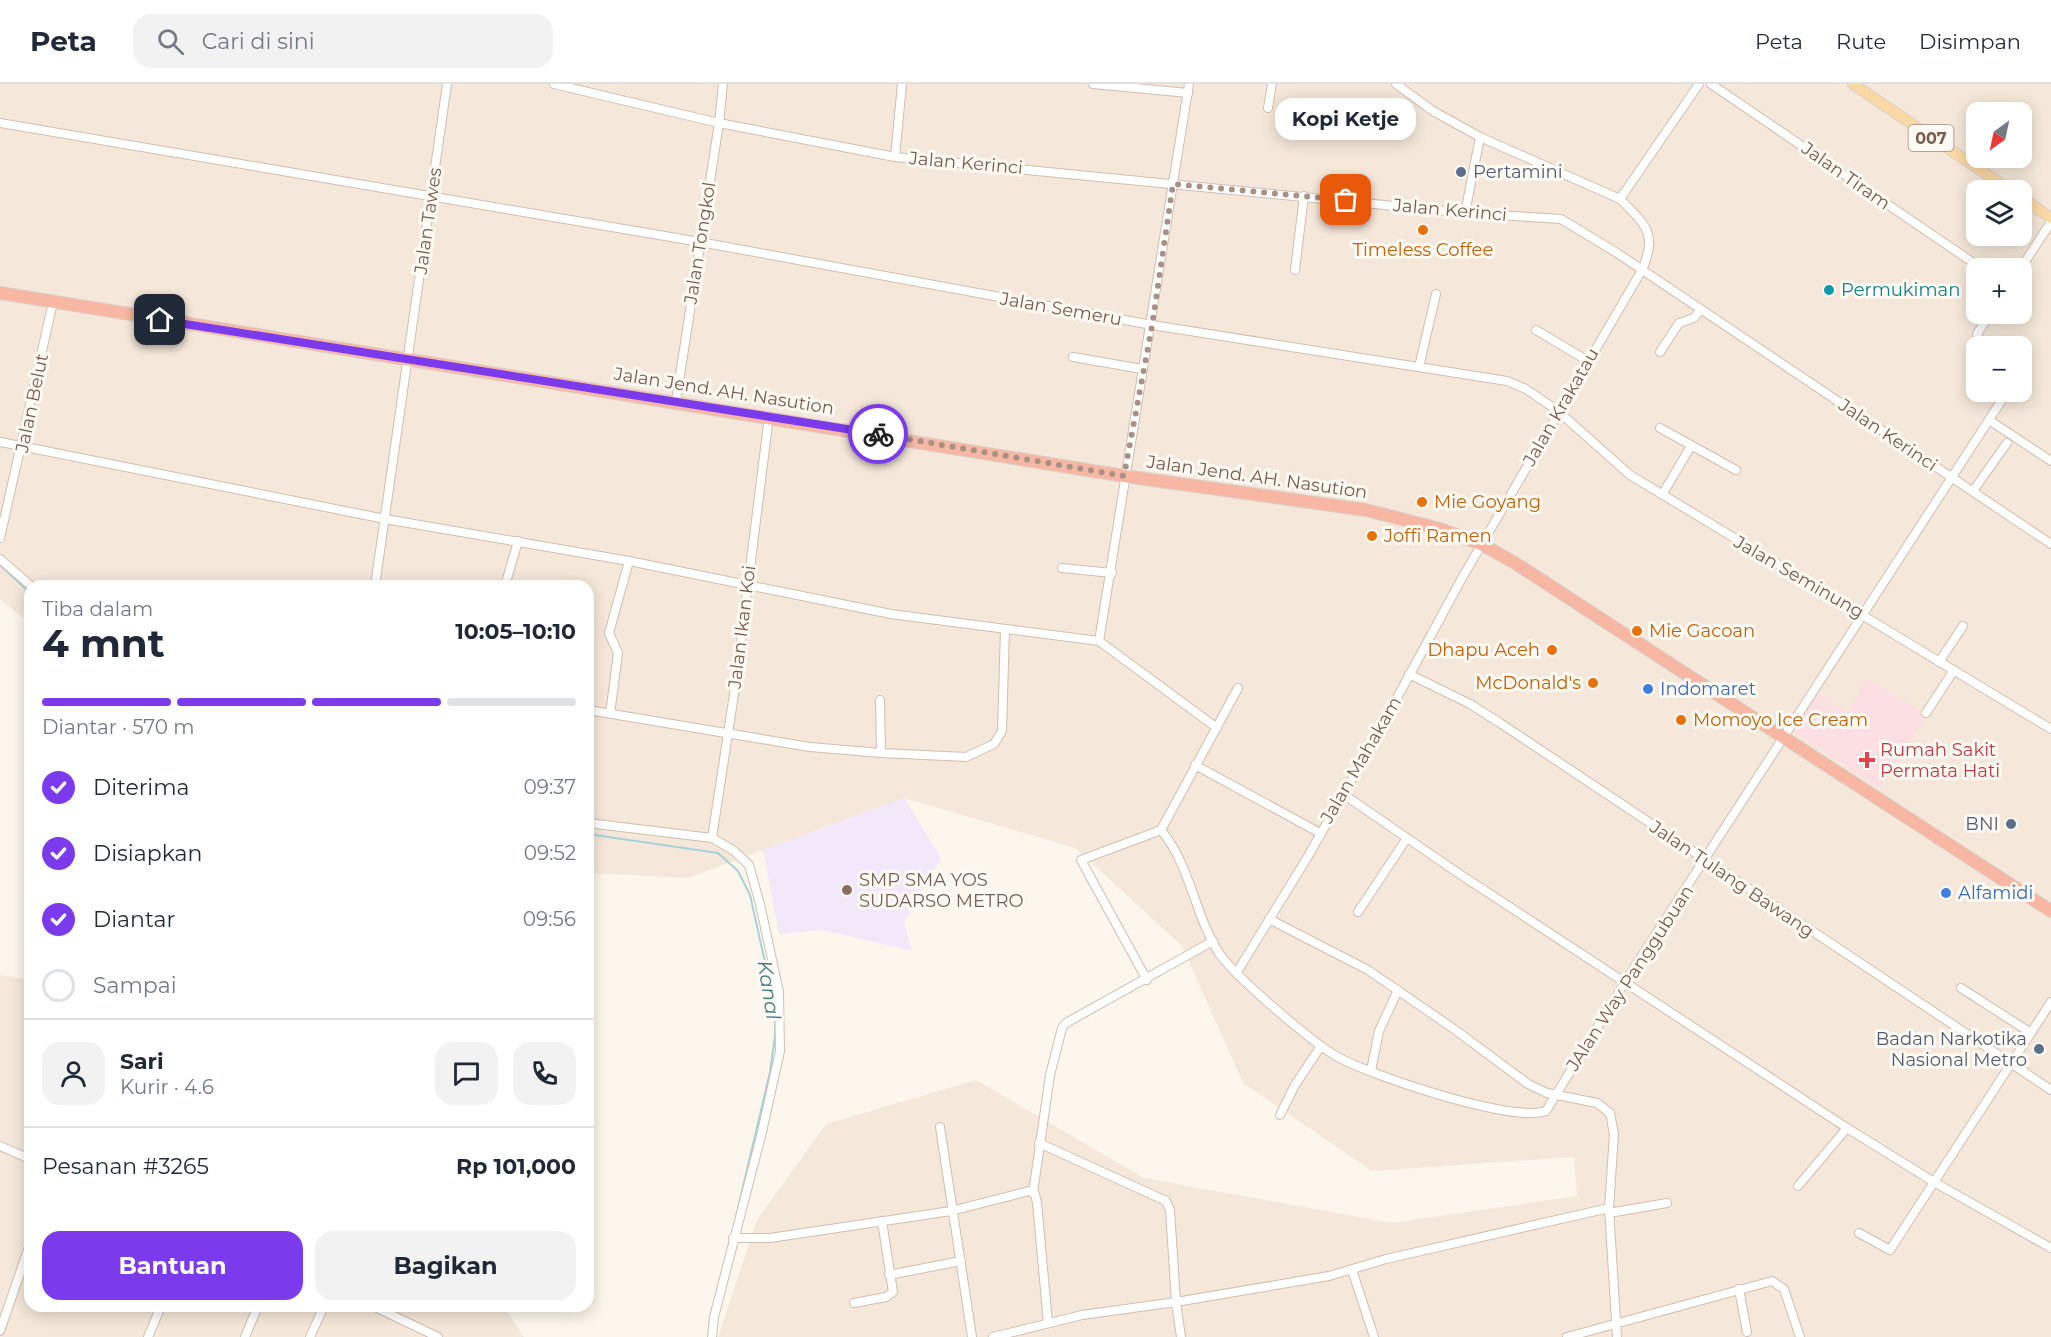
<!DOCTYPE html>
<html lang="id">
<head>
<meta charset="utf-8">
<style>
	:root { --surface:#fff; --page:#f2f2f3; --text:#1f2937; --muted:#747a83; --line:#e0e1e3; --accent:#7c3aed }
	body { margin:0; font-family:Montserrat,sans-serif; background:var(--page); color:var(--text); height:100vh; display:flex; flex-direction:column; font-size:22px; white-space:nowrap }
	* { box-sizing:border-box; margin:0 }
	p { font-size:20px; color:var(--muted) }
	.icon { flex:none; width:33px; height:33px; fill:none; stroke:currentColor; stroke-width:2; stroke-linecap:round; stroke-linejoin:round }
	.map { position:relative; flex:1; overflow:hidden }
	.side { position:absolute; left:24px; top:496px; width:570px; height:732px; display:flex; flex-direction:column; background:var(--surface); border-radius:18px; box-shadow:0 3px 15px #0003 }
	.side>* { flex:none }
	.needle { width:39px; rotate:213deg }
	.tools { position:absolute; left:1966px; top:18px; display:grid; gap:12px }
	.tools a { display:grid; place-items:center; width:66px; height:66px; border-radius:12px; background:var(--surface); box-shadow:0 3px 15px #0003; font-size:30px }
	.pin { position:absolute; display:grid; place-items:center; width:51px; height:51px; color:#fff; margin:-26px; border-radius:12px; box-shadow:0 3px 9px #0006 }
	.courier { position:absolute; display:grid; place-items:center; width:60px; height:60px; margin:-30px; border:4px solid #7c3aed; border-radius:50%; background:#fff; color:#222; box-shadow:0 2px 8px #0007 }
	.bubble { position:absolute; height:42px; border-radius:18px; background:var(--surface); box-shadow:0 3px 15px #0003; font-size:20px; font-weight:700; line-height:42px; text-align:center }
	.headline em { font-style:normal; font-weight:700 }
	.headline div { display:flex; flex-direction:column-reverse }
	.headline { display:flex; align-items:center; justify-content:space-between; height:102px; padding:0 18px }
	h1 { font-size:39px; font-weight:700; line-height:45px }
	.bar { display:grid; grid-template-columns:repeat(4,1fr); gap:9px 6px; align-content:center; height:72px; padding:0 18px }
	.bar i { height:8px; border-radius:4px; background:var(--line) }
	.bar .selected { background:var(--accent) }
	.bar p { grid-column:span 4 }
	.line { display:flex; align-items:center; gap:15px; padding:0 18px; border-top:2px solid var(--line) }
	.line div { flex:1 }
	.round { display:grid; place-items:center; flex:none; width:63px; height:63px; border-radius:18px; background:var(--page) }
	ol { padding:0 18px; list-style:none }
	li { display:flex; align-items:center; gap:18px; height:66px }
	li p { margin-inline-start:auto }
	li .icon { padding:6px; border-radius:50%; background:var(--accent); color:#fff; stroke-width:4 }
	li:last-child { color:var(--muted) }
	li i { width:33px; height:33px; border:3px solid var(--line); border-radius:50% }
	.cta { display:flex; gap:12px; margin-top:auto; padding:12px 18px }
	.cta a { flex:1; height:69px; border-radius:18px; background:var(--accent); color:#fff; font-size:24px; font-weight:700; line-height:69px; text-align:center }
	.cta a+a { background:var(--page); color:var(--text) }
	header { display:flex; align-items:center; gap:36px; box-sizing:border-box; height:84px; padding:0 30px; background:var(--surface); border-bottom:2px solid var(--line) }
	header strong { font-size:28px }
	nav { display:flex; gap:33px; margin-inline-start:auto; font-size:21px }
	.search { width:420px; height:54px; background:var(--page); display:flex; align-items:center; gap:15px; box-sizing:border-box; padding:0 21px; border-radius:18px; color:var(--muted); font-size:22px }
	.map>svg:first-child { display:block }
</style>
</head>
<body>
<header>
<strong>Peta</strong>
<div class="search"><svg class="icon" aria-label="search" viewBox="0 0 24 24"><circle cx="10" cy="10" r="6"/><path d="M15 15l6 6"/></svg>Cari di sini</div>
<nav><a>Peta</a><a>Rute</a><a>Disimpan</a></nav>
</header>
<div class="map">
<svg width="2051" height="1253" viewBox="0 0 2051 1253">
	<rect width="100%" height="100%" fill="#fdf6ec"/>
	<g fill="#f5e8da" fill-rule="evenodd">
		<path d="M 0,0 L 2051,0 L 2051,1253 L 718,1253 L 757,1136 L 826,1040 L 976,996 L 1144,1094 L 1392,1139 L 1577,1112 L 1574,1073 L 1372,1087 L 1243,999 L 1182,862 L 1075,764 L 904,714 L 688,794 L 588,789 L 588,502 L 30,502 L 30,540 L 0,515 ZM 1977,28 L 2022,28 L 2022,74 L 1977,74 ZM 1977,106 L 2022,106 L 2022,152 L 1977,152 ZM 1977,184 L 2022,184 L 2022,230 L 1977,230 ZM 1977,262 L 2022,262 L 2022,308 L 1977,308 Z"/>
		<polygon points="0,891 30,896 30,1222 504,1223 524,1253 0,1253"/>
	</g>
	<polygon fill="#f3e8fa" points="904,714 941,774 904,838 912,867 823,846 779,850 763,766"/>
	<polygon fill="#fbdfe3" points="1867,594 1927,631 1879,705 1793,647 1817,608 1848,628"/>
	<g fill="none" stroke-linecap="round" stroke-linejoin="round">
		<g stroke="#a5d3da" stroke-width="2">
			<polyline points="0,481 30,509"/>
			<polyline points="588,750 718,769 738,787 750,811 775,923 775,952 770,988 738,1124"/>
		</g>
		<defs>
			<g id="minor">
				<polyline points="554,0 719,39 895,73 1465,129 1561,135 1617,169 2051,460"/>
				<polyline points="1093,0 1188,9"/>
				<polyline points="1396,0 1433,27 1480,53 1620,115 1699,0"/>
				<polyline points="1711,0 1981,184"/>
				<polyline points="1268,24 1272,0"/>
				<polyline points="0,39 700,158 1152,241 1507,297 1526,305 1558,327 1630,391 2051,645"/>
				<polyline points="895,73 902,0"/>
				<polyline points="1465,129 1480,53"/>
				<polyline points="2021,184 2051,138"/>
				<polyline points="1295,186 1304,112"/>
				<polyline points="1536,246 1588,277"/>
				<polyline points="1990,262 1979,255 1977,250 1990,230"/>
				<polyline points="1660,268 1679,239 1694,234 1701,225"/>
				<polyline points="1073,273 1142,285"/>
				<polyline points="1419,283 1436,210"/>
				<polyline points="676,317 719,39 723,0"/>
				<polyline points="1989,336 2051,377"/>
				<polyline points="1660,344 1736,386"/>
				<polyline points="0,358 385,435 629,477 891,530 1099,557 1217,644"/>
				<polyline points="1973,407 2007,359"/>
				<polyline points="1662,411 1691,362"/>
				<polyline points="0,454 53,218"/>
				<polyline points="0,475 31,502"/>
				<polyline points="1062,484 1112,489"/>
				<polyline points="375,502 447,0"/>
				<polyline points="505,502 518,457"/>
				<polyline points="1099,557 1189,0"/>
				<polyline points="1939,578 1963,542"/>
				<polyline points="1409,590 1470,620 1500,639 2051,1006"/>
				<polyline points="880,616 881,669"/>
				<polyline points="588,626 810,663 881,669 966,673 994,660 1002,647 1005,545"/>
				<polyline points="1926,629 1954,586"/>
				<polyline points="610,630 618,569 609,549 629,477"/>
				<polyline points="1195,681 1320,749"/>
				<polyline points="1343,710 1458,789 1847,1044 1934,1098 2051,1164"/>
				<polyline points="588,739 712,754 733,766 749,781 760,820 779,908 780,967 762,1048 714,1233 712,1253"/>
				<path d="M 1161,746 C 1191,782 1194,830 1219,869 C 1235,893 1311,957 1336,972 C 1369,991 1511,1039 1546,1027 L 1625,898 L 2007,308"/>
				<polyline points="712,754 736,597 769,332"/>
				<polyline points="1358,828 1407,754"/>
				<polyline points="1269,835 1368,886 1454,945 1528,1000 1547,1009 1597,1019 1610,1029 1614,1050 1609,1124 1617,1253"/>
				<path d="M 1237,888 L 1307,774 L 1371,662 L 1462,494 L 1642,186 C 1658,150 1646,141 1620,115"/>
				<polyline points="1147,896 1081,776 1161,746 1238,604"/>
				<polyline points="1961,904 2031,949"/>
				<polyline points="1371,987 1379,947 1398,906"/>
				<polyline points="1280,1031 1295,1001 1321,962"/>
				<polyline points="940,1043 972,1253"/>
				<polyline points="1039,1059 1166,1117 1170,1126 1176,1218 1329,1192 1386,1175 1609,1124"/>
				<polyline points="0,1062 30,1075"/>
				<polyline points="1798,1102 1847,1044"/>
				<polyline points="1033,1109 1050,991 1062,944 1066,939 1213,857"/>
				<polyline points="1609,1129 1667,1119"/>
				<polyline points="1859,1149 1890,1166 2051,918"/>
				<polyline points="733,1154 770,1154 951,1127 1029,1107 1035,1110 1037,1119 1048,1239"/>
				<polyline points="1352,1186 1374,1253"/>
				<polyline points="889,1191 961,1177"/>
				<polyline points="1739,1205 1747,1248"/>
				<polyline points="854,1219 886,1213 893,1208 882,1137"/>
				<polyline points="373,1222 438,1253"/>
				<polyline points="0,1247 30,1160"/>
				<polyline points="148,1253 161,1222"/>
				<polyline points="245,1253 258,1222"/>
				<polyline points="310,1253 324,1222"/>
				<polyline points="993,1253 1082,1231 1176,1218 1181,1253"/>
				<polyline points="1567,1253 1772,1197 1784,1205 1800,1253"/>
			</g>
			<g id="major">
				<polyline points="1853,0 2010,106"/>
				<polyline points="2022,114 2051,134"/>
			</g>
			<polyline id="highway" points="0,209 1124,392 1366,426 1440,445 1481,460 1515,479 2051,827"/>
		</defs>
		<use href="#minor" stroke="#d1beb0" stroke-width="10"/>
		<use href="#major" stroke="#dad1cd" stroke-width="12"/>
		<use href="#highway" stroke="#dad1cd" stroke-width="14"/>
		<use href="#minor" stroke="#fff" stroke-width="8"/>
		<use href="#major" stroke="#fbd9a5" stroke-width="10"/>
		<use href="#highway" stroke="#f7b7a3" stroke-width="12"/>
	</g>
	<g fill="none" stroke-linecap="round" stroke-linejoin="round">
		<polyline stroke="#a89285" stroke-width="6" stroke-dasharray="0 10.8" points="878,350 1124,392 1152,242 1173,100 1346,116"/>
		<polyline stroke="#7c3aed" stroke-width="8" points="160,236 878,350"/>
	</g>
	<g fill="#5c6f8a" stroke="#fffaf3" stroke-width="2">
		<circle cx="1461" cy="88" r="6"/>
		<circle cx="2011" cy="740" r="6"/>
		<circle cx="2039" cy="965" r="6"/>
	</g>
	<g fill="#e8710a" stroke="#fffaf3" stroke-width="2">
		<circle cx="1423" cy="146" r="6"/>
		<circle cx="1422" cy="418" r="6"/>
		<circle cx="1372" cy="452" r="6"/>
		<circle cx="1637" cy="547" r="6"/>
		<circle cx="1552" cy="566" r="6"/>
		<circle cx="1593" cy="599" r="6"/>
		<circle cx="1681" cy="636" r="6"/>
	</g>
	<circle fill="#0f9aa8" stroke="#fffaf3" stroke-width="2" cx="1829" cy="206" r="6"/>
	<g fill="#3f7fe0" stroke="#fffaf3" stroke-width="2">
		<circle cx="1648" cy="605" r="6"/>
		<circle cx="1946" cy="809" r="6"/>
	</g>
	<path fill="#e0444e" stroke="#fffaf3" stroke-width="2" d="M1864 667h6v6h6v6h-6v6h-6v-6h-6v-6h6z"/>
	<circle fill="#8d6e63" stroke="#fffaf3" stroke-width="2" cx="847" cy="806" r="6"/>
	<g text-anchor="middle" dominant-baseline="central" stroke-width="6" stroke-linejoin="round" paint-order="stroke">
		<rect fill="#fffaf3" stroke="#a28b7f" stroke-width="1.5" x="1908.5" y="41" width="45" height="26" rx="4.5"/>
		<g font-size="16" font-weight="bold" fill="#7a5c4d">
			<text x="1931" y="54">007</text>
		</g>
		<g font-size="18" fill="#7a5c4d" stroke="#fffaf3">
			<text transform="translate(966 79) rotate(5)">Jalan Kerinci</text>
			<text transform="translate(1846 92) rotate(35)">Jalan Tiram</text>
			<text transform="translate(1450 126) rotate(5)">Jalan Kerinci</text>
			<text transform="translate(428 137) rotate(-82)">Jalan Tawes</text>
			<text transform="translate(700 159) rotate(-81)">Jalan Tongkol</text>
			<text transform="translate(1061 225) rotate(10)">Jalan Semeru</text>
			<text transform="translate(724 307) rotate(9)">Jalan Jend. AH. Nasution</text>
			<text transform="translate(32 319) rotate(-78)">Jalan Belut</text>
			<text transform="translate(1561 323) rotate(-60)">Jalan Krakatau</text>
			<text transform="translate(1888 351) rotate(34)">Jalan Kerinci</text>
			<text transform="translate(1257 393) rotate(8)">Jalan Jend. AH. Nasution</text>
			<text transform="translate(1799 493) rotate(30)">Jalan Seminung</text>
			<text transform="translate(742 543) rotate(-83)">Jalan Ikan Koi</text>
			<text transform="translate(1361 676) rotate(-60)">Jalan Mahakam</text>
			<text transform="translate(1732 795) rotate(34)">Jalan Tulang Bawang</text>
			<text transform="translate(1630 894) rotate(-57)">JAlan Way Panggubuan</text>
		</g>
		<g font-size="18" fill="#4e5e75" stroke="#fffaf3" text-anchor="end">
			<text x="1473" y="88" text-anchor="start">Pertamini</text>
			<text x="1999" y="740">BNI</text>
			<text x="2027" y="955">Badan Narkotika<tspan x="2027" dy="21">Nasional Metro</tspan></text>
		</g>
		<g font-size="18" fill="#c56008" stroke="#fffaf3" text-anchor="start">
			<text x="1423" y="166" text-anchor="middle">Timeless Coffee</text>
			<text x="1434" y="418">Mie Goyang</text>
			<text x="1384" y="452">Joffi Ramen</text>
			<text x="1649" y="547">Mie Gacoan</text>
			<text x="1540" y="566" text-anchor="end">Dhapu Aceh</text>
			<text x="1581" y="599" text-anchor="end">McDonald's</text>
			<text x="1693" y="636">Momoyo Ice Cream</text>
		</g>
		<g font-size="18" fill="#0d838f" stroke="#fffaf3" text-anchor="start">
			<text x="1841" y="206">Permukiman</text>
		</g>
		<g font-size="18" fill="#366cbe" stroke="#fffaf3" text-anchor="start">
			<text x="1660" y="605">Indomaret</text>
			<text x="1958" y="809">Alfamidi</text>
		</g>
		<g font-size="18" fill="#be3a42" stroke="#fffaf3" text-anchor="start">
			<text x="1880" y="666">Rumah Sakit<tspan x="1880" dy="21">Permata Hati</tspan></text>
		</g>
		<g font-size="18" fill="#785e54" stroke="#fffaf3" text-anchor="start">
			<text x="859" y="796">SMP SMA YOS<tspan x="859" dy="21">SUDARSO METRO</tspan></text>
		</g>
		<g font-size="20" font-style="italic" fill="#437c86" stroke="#fffaf3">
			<text transform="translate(769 906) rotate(81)">Kanal</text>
		</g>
	</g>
</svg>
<div class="tools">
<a><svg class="needle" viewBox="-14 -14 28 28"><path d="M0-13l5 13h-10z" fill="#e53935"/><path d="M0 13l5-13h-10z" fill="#747a83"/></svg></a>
<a><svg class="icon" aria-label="layers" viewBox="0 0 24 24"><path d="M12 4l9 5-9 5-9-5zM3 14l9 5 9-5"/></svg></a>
<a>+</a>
<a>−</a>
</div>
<div class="pin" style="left:1346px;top:116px;background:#ea580c"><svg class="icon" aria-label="bag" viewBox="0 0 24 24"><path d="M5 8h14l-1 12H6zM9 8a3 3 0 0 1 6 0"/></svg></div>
<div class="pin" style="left:160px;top:236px;background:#1f2937"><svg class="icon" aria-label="home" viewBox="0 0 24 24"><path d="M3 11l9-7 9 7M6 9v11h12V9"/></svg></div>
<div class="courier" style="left:878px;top:350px"><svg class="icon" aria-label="bike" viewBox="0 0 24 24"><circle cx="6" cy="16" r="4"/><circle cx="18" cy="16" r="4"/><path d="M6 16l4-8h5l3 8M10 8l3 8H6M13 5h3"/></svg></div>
<div class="bubble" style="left:1275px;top:14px;width:141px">Kopi Ketje</div>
<section class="side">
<div class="headline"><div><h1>4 mnt</h1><p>Tiba dalam</p></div><em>10:05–10:10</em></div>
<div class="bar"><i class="selected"></i><i class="selected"></i><i class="selected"></i><i></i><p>Diantar · 570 m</p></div>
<ol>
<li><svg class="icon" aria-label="check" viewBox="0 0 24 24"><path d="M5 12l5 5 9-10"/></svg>Diterima<p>09:37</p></li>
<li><svg class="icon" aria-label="check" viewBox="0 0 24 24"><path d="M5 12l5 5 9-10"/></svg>Disiapkan<p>09:52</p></li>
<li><svg class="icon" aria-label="check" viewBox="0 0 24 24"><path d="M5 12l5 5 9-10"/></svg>Diantar<p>09:56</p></li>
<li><i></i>Sampai</li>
</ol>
<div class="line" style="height:108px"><a class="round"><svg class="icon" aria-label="person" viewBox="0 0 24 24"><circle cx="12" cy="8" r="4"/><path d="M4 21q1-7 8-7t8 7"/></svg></a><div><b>Sari</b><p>Kurir · 4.6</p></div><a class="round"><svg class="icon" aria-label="chat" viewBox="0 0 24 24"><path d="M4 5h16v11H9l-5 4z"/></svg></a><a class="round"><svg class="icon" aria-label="phone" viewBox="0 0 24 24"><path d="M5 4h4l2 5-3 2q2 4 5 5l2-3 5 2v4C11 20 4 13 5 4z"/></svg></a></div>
<div class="line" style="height:78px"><div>Pesanan #3265</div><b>Rp 101,000</b></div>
<div class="cta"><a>Bantuan</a><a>Bagikan</a></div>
</section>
</div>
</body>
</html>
